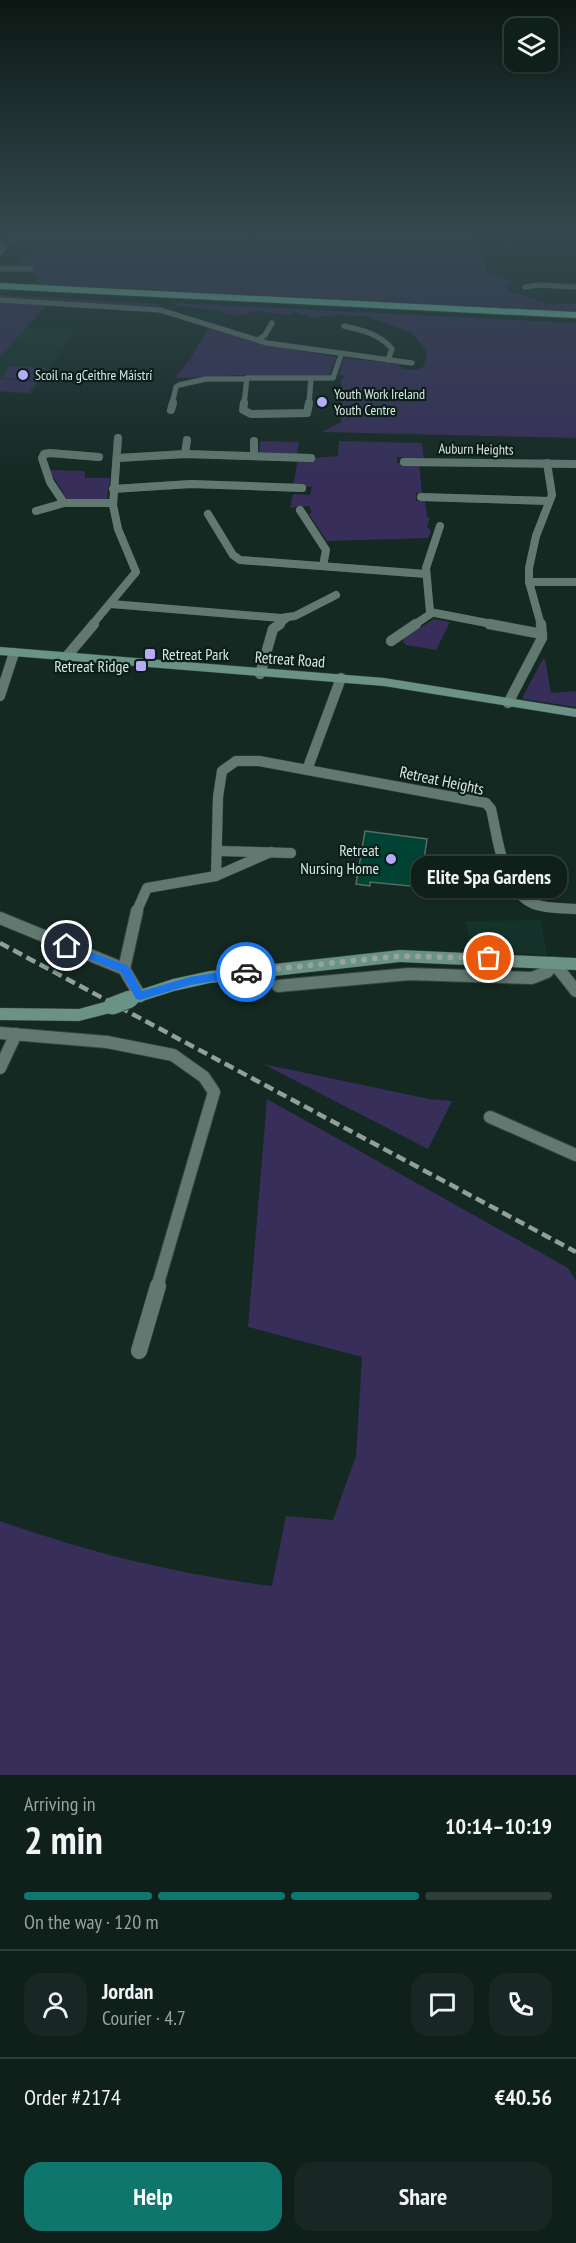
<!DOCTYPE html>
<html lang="en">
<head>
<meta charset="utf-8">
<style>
	:root { --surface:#0f1f1a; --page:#182723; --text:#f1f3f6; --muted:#9ba2a2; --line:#2f3d39; --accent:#0f766e }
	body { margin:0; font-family:"PT Sans Narrow",sans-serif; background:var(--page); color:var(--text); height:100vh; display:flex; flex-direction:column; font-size:22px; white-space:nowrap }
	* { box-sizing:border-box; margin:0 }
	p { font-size:20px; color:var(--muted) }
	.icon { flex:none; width:33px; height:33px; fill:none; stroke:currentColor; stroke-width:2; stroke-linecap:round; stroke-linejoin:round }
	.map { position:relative; height:1775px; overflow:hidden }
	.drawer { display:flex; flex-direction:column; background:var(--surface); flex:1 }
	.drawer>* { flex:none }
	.tools { position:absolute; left:504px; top:18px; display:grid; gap:12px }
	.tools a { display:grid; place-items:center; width:54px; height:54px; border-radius:12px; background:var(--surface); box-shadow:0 2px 4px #0004,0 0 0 2px var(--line); font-size:30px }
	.pin { position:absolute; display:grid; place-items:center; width:51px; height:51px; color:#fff; margin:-26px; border:3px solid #fff; border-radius:50%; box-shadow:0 2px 6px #0007 }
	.courier { position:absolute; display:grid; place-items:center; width:60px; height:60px; margin:-30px; border:4px solid #1a73e8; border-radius:50%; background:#fff; color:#222; box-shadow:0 2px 8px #0007 }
	.bubble { position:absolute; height:42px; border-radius:18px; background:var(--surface); box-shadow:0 2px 4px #0004,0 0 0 2px var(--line); font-size:20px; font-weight:800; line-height:42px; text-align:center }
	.overview em { font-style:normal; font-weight:800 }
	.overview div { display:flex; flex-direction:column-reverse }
	.overview { display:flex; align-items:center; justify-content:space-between; height:102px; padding:0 24px }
	h1 { font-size:39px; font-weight:800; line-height:45px }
	.bar { display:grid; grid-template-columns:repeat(4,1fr); gap:9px 6px; align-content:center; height:72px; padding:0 24px }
	.bar i { height:8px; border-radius:4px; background:var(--line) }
	.bar .on { background:var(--accent) }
	.bar p { grid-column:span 4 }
	.line { display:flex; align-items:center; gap:15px; padding:0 24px; border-top:2px solid var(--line) }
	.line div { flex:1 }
	.round { display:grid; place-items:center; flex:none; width:63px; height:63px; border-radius:18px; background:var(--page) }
	.button { display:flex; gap:12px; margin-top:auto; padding:12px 24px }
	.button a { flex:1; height:69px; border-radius:18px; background:var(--accent); color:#fff; font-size:24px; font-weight:800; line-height:69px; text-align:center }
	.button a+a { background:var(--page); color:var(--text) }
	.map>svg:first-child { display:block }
</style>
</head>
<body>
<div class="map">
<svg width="576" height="1775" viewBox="0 0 576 1775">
	<rect width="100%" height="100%" fill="#142922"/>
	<g fill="#15332a">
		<polygon points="27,327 76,329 32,394 0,392 0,357"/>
		<polygon points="541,920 547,955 472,949 465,921"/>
	</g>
	<g fill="#372e5a">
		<polygon points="9,234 476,234 479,252 487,272 517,283 506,286 509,291 545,303 576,304 576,311 39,284 36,275 31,267 0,267 0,264 12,266 36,247 33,240 7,243 9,241 0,240"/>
		<polygon points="0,295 161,304 157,307 0,298"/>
		<polygon points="0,302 47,305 0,357"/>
		<polygon points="178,303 576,323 576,438 322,432 341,422 341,380 345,376 339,375 344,358 399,364 402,369 417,370 424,366 427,351 411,332 365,316 335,315 312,318 295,312 288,315 255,311 238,316 215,310 176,306"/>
		<polygon points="208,328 274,346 336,357 329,376 244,375 175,378 191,358"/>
		<polygon points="10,366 46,368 38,380 1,378"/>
		<polygon points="0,380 0,379 37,381 29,393 0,391"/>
		<polygon points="260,441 299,442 297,454 259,453"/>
		<polygon points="339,441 422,443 424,460 397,457 397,463 419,464 422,493 416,493 416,501 425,501 427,517 430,518 427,527 431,531 428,538 327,541 309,514 312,512 309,506 290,508 293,494 310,495 312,487 293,486 298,459 338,456"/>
		<polygon points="49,470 85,471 85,478 110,478 107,499 67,499"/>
		<polygon points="434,619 450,622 436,650 406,645 403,642 404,638"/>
		<polygon points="543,659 545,659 551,693 576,691 576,707 523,699 523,696"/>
		<polygon points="263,1064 429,1099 452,1101 428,1149"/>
		<path d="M 267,1099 L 568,1268 L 576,1281 L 576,1775 L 0,1775 L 0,1521 C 87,1552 180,1575 272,1586 L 286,1516 L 333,1520 L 356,1456 L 362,1357 L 248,1327 Z"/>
	</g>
	<polygon fill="#004233" stroke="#576d65" stroke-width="1.5" points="365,831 427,839 420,887 370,882 370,886 356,884"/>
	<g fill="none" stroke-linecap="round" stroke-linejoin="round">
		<defs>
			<g id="street-far4">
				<polyline points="0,242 5,247 0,253"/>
				<polyline points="0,269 31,269"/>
				<polyline points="525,287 538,285 576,287"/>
				<polyline points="0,300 160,310 267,343 412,363"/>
				<path d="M 344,326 C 362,330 380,334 392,349 L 388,360"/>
				<polyline points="258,340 265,335 272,323"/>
				<polyline points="311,378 333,378 341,355"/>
				<polyline points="172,404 176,387 179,385 206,379 246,379"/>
				<polyline points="244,404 247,378 311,378"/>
				<polyline points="309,404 311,378"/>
			</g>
			<g id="street-far3">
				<polyline points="244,403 243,410 251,414 307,413 309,403"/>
				<polyline points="171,410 173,403"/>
				<polyline points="254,441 254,455"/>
				<polyline points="185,454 187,440"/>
				<polyline points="99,457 50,453 44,454 42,458 50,482 64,503 112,503"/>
				<polyline points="118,458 185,454 311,458"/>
				<polyline points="404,462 576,464"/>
				<polyline points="113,489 191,484 302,488"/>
				<polyline points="421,497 549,501"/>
				<polyline points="300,510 326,550 323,566"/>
				<polyline points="36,511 64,503"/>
				<polyline points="208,514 233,555 240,560 426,574"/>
				<polyline points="440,526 426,568 430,612 497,625"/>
				<polyline points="529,582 576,582"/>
				<polyline points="111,604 281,618 295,616 336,595"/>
				<polyline points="92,625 136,572 118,529 113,505 118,438"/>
				<polyline points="278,625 288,617"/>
				<polyline points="414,625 432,613"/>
				<polyline points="541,625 529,582 529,568 536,536 552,495 547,463"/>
			</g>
			<g id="street-far2">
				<polyline points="489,624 542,634"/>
				<polyline points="391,641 416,624"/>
				<polyline points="67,656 94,624"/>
				<polyline points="260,674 273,629 280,624"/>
				<polyline points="0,696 14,653"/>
				<polyline points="508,703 542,638 541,624"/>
				<polyline points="307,770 341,678"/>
				<polyline points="219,851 291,853"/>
				<path d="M 216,876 L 218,797 L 222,771 L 236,761 L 259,761 L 486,803 L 491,809 C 498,838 502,891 534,904 C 547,909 562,908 576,909"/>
				<polyline points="136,913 147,888 216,876 271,852"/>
			</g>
			<g id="street-far1">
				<polyline points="0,918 124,969 140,996"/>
				<polyline points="124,969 137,911"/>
				<polyline points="278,986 409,974 532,978 547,972 554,963 576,991"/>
				<polyline points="0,1033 107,1042 173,1055 204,1077 214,1092 157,1287"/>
				<polyline points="0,1068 16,1034"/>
				<polyline points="490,1117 576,1155"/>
			</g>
			<polyline id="street" points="139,1351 158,1286"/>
			<g id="secondary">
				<polygon points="0,647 384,678 576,709 576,717 384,686 0,655"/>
				<polygon points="400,950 576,958 576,970 400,962 210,983 174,991 130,1005 124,1003 122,999 124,995 173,979 210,971"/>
				<polygon points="112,1000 118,1001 120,1006 118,1011 79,1021 0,1020 0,1008 79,1009"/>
			</g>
			<polygon id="highway" points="0,283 576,312 576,318 0,289"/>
		</defs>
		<use href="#street-far4" stroke="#35443f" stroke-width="6"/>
		<use href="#street-far3" stroke="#35443f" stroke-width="8"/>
		<use href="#street-far2" stroke="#35443f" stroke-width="11"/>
		<use href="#street-far1" stroke="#35443f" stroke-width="14"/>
		<use href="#street" stroke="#35443f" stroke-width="17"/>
		<use href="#secondary" stroke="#35443f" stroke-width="1"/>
		<use href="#highway" stroke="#35443f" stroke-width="2"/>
		<use href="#street-far4" stroke="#627971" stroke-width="5"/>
		<use href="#street-far3" stroke="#627971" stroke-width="8"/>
		<use href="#street-far2" stroke="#627971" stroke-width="10"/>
		<use href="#street-far1" stroke="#627971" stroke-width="12"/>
		<use href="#street" stroke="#627971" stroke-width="16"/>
		<use href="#secondary" fill="#6a9285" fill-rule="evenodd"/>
		<use href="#highway" fill="#7bcdb3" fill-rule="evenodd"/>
		<polyline stroke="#91a09b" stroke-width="4.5" stroke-dasharray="10 5" stroke-linecap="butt" points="0,943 576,1252"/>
		<defs>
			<polyline id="secondary-bridge" points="112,1006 130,999"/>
		</defs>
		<use href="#secondary-bridge" stroke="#35443f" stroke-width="19" stroke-linecap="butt"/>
		<use href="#secondary-bridge" stroke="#6a9285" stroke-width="17"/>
	</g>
	<linearGradient id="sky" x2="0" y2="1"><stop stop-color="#0b1713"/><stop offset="0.48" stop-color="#34494f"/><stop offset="1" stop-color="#34494f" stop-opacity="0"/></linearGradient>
	<rect width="576" height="483" fill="url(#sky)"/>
	<polygon fill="#1a73e8" points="67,943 128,966 142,991 190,977 246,968 251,972 246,976 190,985 140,1000 136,999 121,972 64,949 64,944"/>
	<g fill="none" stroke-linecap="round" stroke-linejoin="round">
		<polyline stroke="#95a49f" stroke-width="6" stroke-dasharray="0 10.8" points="246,972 400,956 489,958"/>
	</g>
	<g fill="#b7abf7" stroke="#0a1f19" stroke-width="2">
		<circle cx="23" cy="375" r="6"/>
		<circle cx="322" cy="402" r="6"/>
		<rect x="144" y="648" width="12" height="12" rx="3"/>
		<rect x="135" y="660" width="12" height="12" rx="3"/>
		<circle cx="391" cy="859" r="6"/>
	</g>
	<g text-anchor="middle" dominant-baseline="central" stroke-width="4.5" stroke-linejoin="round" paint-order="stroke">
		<g font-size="14" fill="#dbe7e2" stroke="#0a1f19" text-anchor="start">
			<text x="35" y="375">Scoil na gCeithre Máistrí</text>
			<text x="334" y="394">Youth Work Ireland<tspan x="334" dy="16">Youth Centre</tspan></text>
		</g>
		<g font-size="14" fill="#dbe7e2" stroke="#0a1f19">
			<text transform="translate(476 449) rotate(1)">Auburn Heights</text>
		</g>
		<g font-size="16" fill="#dbe7e2" stroke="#0a1f19" text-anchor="end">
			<text x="162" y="654" text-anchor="start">Retreat Park</text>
			<text x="129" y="666">Retreat Ridge</text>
			<text x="379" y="850">Retreat<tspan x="379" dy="18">Nursing Home</tspan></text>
		</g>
		<g font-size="16" fill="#dbe7e2" stroke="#0a1f19">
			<text transform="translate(290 659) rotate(4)">Retreat Road</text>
			<text transform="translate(442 780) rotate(12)">Retreat Heights</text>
		</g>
	</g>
</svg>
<div class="tools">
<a><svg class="icon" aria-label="layers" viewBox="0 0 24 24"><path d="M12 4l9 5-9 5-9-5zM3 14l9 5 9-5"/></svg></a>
</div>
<div class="pin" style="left:489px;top:958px;background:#ea580c"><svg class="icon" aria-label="bag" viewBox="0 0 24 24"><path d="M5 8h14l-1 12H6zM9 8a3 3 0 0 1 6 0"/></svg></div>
<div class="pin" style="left:67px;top:946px;background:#1f2937"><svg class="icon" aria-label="home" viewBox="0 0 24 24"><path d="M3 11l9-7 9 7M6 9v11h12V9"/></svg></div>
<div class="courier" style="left:246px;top:972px"><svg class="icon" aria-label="car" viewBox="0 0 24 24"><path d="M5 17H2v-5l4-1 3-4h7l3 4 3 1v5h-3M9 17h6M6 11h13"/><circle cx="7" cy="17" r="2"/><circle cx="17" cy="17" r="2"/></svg></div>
<div class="bubble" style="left:411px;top:856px;width:156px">Elite Spa Gardens</div>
</div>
<section class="drawer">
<div class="overview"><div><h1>2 min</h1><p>Arriving in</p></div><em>10:14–10:19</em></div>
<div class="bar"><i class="on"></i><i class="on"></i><i class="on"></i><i></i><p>On the way · 120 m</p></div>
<div class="line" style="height:108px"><a class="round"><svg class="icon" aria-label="person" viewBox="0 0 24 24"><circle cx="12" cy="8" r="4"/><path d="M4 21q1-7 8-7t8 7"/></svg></a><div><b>Jordan</b><p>Courier · 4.7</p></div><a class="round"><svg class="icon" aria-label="chat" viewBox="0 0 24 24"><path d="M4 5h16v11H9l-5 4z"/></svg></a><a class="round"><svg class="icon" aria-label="phone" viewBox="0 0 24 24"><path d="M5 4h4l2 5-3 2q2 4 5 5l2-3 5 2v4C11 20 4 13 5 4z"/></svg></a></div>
<div class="line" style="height:78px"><div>Order #2174</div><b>€40.56</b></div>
<div class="button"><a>Help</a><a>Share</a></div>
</section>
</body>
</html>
